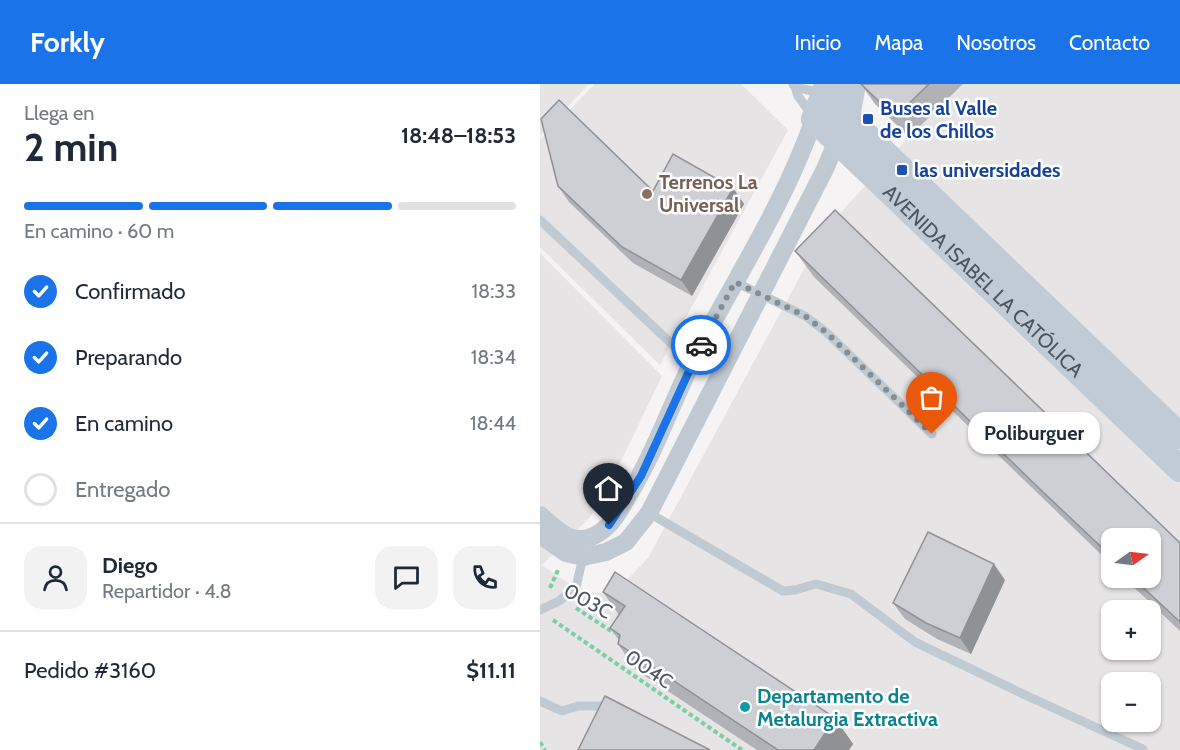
<!DOCTYPE html>
<html lang="es">
<head>
<meta charset="utf-8">
<style>
	:root { --surface:#fff; --page:#f2f2f3; --text:#1f2937; --muted:#747a83; --line:#e0e1e3; --accent:#1a73e8 }
	body { margin:0; font-family:Cabin,sans-serif; background:var(--page); color:var(--text); height:100vh; display:flex; flex-direction:column; font-size:22px; white-space:nowrap }
	* { box-sizing:border-box; margin:0 }
	p { font-size:20px; color:var(--muted) }
	.icon { flex:none; width:33px; height:33px; fill:none; stroke:currentColor; stroke-width:2; stroke-linecap:round; stroke-linejoin:round }
	.map { position:relative; flex:1; overflow:hidden }
	.details { display:flex; flex-direction:column; background:var(--surface); width:540px }
	.details>* { flex:none }
	.needle { width:39px; rotate:76deg }
	.buttons { position:absolute; left:561px; top:444px; display:grid; gap:12px }
	.buttons a { display:grid; place-items:center; width:60px; height:60px; border-radius:12px; background:var(--surface); box-shadow:0 2px 4px #0004; font-size:30px }
	.pin { position:absolute; display:grid; place-items:center; width:51px; height:51px; color:#fff; margin:-62px -26px; border-radius:50% 50% 50% 0; rotate:-45deg; box-shadow:0 0 6px #0007 }
	.pin .icon { rotate:45deg }
	.courier { position:absolute; display:grid; place-items:center; width:60px; height:60px; margin:-30px; border:4px solid #1a73e8; border-radius:50%; background:#fff; color:#222; box-shadow:0 2px 8px #0007 }
	.bubble { position:absolute; height:42px; border-radius:18px; background:var(--surface); box-shadow:0 2px 4px #0004; font-size:20px; font-weight:700; line-height:42px; text-align:center }
	.head em { font-style:normal; font-weight:700 }
	.head div { display:flex; flex-direction:column-reverse }
	.head { display:flex; align-items:center; justify-content:space-between; height:102px; padding:0 24px }
	h1 { font-size:39px; font-weight:700; line-height:45px }
	.bar { display:grid; grid-template-columns:repeat(4,1fr); gap:9px 6px; align-content:center; height:72px; padding:0 24px }
	.bar i { height:8px; border-radius:4px; background:var(--line) }
	.bar .on { background:var(--accent) }
	.bar p { grid-column:span 4 }
	.line { display:flex; align-items:center; gap:15px; padding:0 24px; border-top:2px solid var(--line) }
	.line div { flex:1 }
	.round { display:grid; place-items:center; flex:none; width:63px; height:63px; border-radius:18px; background:var(--page) }
	ol { padding:0 24px; list-style:none }
	li { display:flex; align-items:center; gap:18px; height:66px }
	li p { margin-inline-start:auto }
	li .icon { padding:6px; border-radius:50%; background:var(--accent); color:#fff; stroke-width:4 }
	li:last-child { color:var(--muted) }
	li i { width:33px; height:33px; border:3px solid var(--line); border-radius:50% }
	header { display:flex; align-items:center; gap:36px; box-sizing:border-box; height:84px; padding:0 30px; background:var(--accent); color:#fff }
	header strong { font-size:28px }
	nav { display:flex; gap:33px; margin-inline-start:auto; font-size:21px }
	main { display:flex; flex:1; min-height:0 }
	.map>svg:first-child { display:block }
</style>
</head>
<body>
<header>
<strong>Forkly</strong>
<nav><a>Inicio</a><a>Mapa</a><a>Nosotros</a><a>Contacto</a></nav>
</header>
<main>
<section class="details">
<div class="head"><div><h1>2 min</h1><p>Llega en</p></div><em>18:48–18:53</em></div>
<div class="bar"><i class="on"></i><i class="on"></i><i class="on"></i><i></i><p>En camino · 60 m</p></div>
<ol>
<li><svg class="icon" aria-label="check" viewBox="0 0 24 24"><path d="M5 12l5 5 9-10"/></svg>Confirmado<p>18:33</p></li>
<li><svg class="icon" aria-label="check" viewBox="0 0 24 24"><path d="M5 12l5 5 9-10"/></svg>Preparando<p>18:34</p></li>
<li><svg class="icon" aria-label="check" viewBox="0 0 24 24"><path d="M5 12l5 5 9-10"/></svg>En camino<p>18:44</p></li>
<li><i></i>Entregado</li>
</ol>
<div class="line" style="height:108px"><a class="round"><svg class="icon" aria-label="person" viewBox="0 0 24 24"><circle cx="12" cy="8" r="4"/><path d="M4 21q1-7 8-7t8 7"/></svg></a><div><b>Diego</b><p>Repartidor · 4.8</p></div><a class="round"><svg class="icon" aria-label="chat" viewBox="0 0 24 24"><path d="M4 5h16v11H9l-5 4z"/></svg></a><a class="round"><svg class="icon" aria-label="phone" viewBox="0 0 24 24"><path d="M5 4h4l2 5-3 2q2 4 5 5l2-3 5 2v4C11 20 4 13 5 4z"/></svg></a></div>
<div class="line" style="height:78px"><div>Pedido #3160</div><b>$11.11</b></div>
</section>
<div class="map">
<svg width="640" height="666" viewBox="0 0 640 666">
	<rect width="100%" height="100%" fill="#f5f3f3"/>
	<g fill="#e6e4e5" fill-rule="evenodd">
		<polygon points="0,0 49,0 0,52"/>
		<polygon points="55,0 201,0 248,46 120,281 0,163 0,56"/>
		<path d="M 423,0 L 640,0 L 640,666 L 0,666 L 0,169 L 122,292 L 86,367 L 51,432 L 2,481 L 41,508 L 74,509 L 108,474 L 285,146 L 369,53 ZM 572,454 L 610,454 L 610,494 L 572,494 ZM 572,526 L 610,526 L 610,566 L 572,566 ZM 572,598 L 610,598 L 610,638 L 572,638 Z"/>
	</g>
	<g fill="none" stroke-linecap="round" stroke-linejoin="round">
		<g stroke="#7ad0a6" stroke-width="4" stroke-dasharray="4.5 3" stroke-linecap="butt">
			<polyline points="10,504 18,486"/>
			<polyline points="36,524 74,549"/>
			<polyline points="13,536 202,666"/>
			<polyline points="0,658 5,666"/>
		</g>
		<g stroke="#c1cad2" stroke-width="9">
			<polyline points="253,0 255,3 281,9"/>
			<polyline points="255,3 258,12 272,31"/>
			<polyline points="0,136 152,279"/>
			<polyline points="195,198 265,232 286,248 392,350"/>
			<polyline points="109,429 243,507 255,506 276,500 311,510 375,558 483,610 603,665"/>
			<polyline points="0,526 19,517 36,503 43,473"/>
			<polyline points="0,617 22,627 38,622 73,622"/>
		</g>
		<g stroke="#c1cad2" stroke-width="18">
			<path d="M 0,431 C 18,447 34,465 59,449 C 72,441 80,426 87,414 C 116,367 133,315 158,266 C 198,190 246,116 274,35"/>
			<polyline points="0,451 26,469 43,473 66,468 86,458 109,429 285,85 297,57"/>
		</g>
		<g stroke="#c1cbd6" stroke-width="26">
			<path id="s1" d="M 288,0 L 274,35 L 640,385"/>
			<polyline points="283,10 640,352"/>
			<polyline points="301,46 307,33 313,0"/>
		</g>
	</g>
	<g fill="#b0b2b7">
		<polygon points="321,0 423,0 369,53 335,20"/>
		<polygon points="18,102 113,107 193,104 204,120 152,212 93,179 29,118"/>
		<polygon points="255,167 640,459 640,547 584,494 610,494 572,454 572,481 274,193"/>
		<polygon points="465,496 431,570 397,555 365,535 353,519"/>
		<polygon points="63,508 295,634 313,660 309,666 217,666 96,586 78,560 79,556 70,544 79,531"/>
	</g>
	<g fill="#909195">
		<polygon points="193,104 204,120 152,212 141,196"/>
		<polygon points="454,480 465,496 431,570 420,554"/>
		<polygon points="295,634 313,660 309,666 274,666"/>
	</g>
	<g fill="#cdcfd5" stroke="#909195" stroke-width="1.5">
		<polygon points="321,0 389,0 355,33"/>
		<polygon points="19,16 113,107 133,70 193,104 141,196 82,163 18,102 1,35"/>
		<polygon points="295,126 640,459 640,538 593,494 610,494 610,454 572,454 572,473 504,409 255,167"/>
		<polygon points="388,448 454,480 420,554 386,539 353,519"/>
		<polygon points="75,488 295,634 274,666 238,666 78,560 80,551 70,544 85,522 63,508"/>
		<polygon points="65,612 170,666 38,666"/>
	</g>
	<g fill="none" stroke-linecap="round" stroke-linejoin="round">
		<polyline stroke="#868d94" stroke-width="6" stroke-dasharray="0 10.8" points="161,261 195,198 265,232 286,248 392,350"/>
		<polyline stroke="#1a73e8" stroke-width="8" points="69,441 101,392 161,261"/>
	</g>
	<g fill="#1a4fb4" stroke="#fff" stroke-width="2">
		<rect x="322" y="29" width="12" height="12" rx="3"/>
		<rect x="356" y="80" width="12" height="12" rx="3"/>
	</g>
	<circle fill="#8d6e63" stroke="#fff" stroke-width="2" cx="107" cy="110" r="6"/>
	<circle fill="#0f9aa8" stroke="#fff" stroke-width="2" cx="205" cy="623" r="6"/>
	<g text-anchor="middle" dominant-baseline="central" stroke-width="5" stroke-linejoin="round" paint-order="stroke">
		<g font-size="20" font-weight="bold" fill="#164399" stroke="#fff" text-anchor="start">
			<text x="340" y="24">Buses al Valle<tspan x="340" dy="23">de los Chillos</tspan></text>
			<text x="374" y="86">las universidades</text>
		</g>
		<g font-size="20" font-weight="bold" fill="#785e54" stroke="#fff" text-anchor="start">
			<text x="119" y="98">Terrenos La<tspan x="119" dy="23">Universal</tspan></text>
		</g>
		<g font-size="20" fill="#4a5661" stroke="#fff">
			<text stroke="none"><textPath href="#s1" startOffset="272">AVENIDA ISABEL LA CATÓLICA</textPath></text>
			<text transform="translate(48 517) rotate(29)">003C</text>
			<text transform="translate(109 585) rotate(34)">004C</text>
		</g>
		<g font-size="20" font-weight="bold" fill="#0d838f" stroke="#fff" text-anchor="start">
			<text x="217" y="612">Departamento de<tspan x="217" dy="23">Metalurgia Extractiva</tspan></text>
		</g>
	</g>
</svg>
<div class="buttons">
<a><svg class="needle" viewBox="-14 -14 28 28"><path d="M0-13l5 13h-10z" fill="#e53935"/><path d="M0 13l5-13h-10z" fill="#747a83"/></svg></a>
<a>+</a>
<a>−</a>
</div>
<div class="pin" style="left:392px;top:350px;background:#ea580c"><svg class="icon" aria-label="bag" viewBox="0 0 24 24"><path d="M5 8h14l-1 12H6zM9 8a3 3 0 0 1 6 0"/></svg></div>
<div class="pin" style="left:69px;top:441px;background:#1f2937"><svg class="icon" aria-label="home" viewBox="0 0 24 24"><path d="M3 11l9-7 9 7M6 9v11h12V9"/></svg></div>
<div class="courier" style="left:161px;top:261px"><svg class="icon" aria-label="car" viewBox="0 0 24 24"><path d="M5 17H2v-5l4-1 3-4h7l3 4 3 1v5h-3M9 17h6M6 11h13"/><circle cx="7" cy="17" r="2"/><circle cx="17" cy="17" r="2"/></svg></div>
<div class="bubble" style="left:428px;top:328px;width:132px">Poliburguer</div>
</div>
</main>
</body>
</html>
